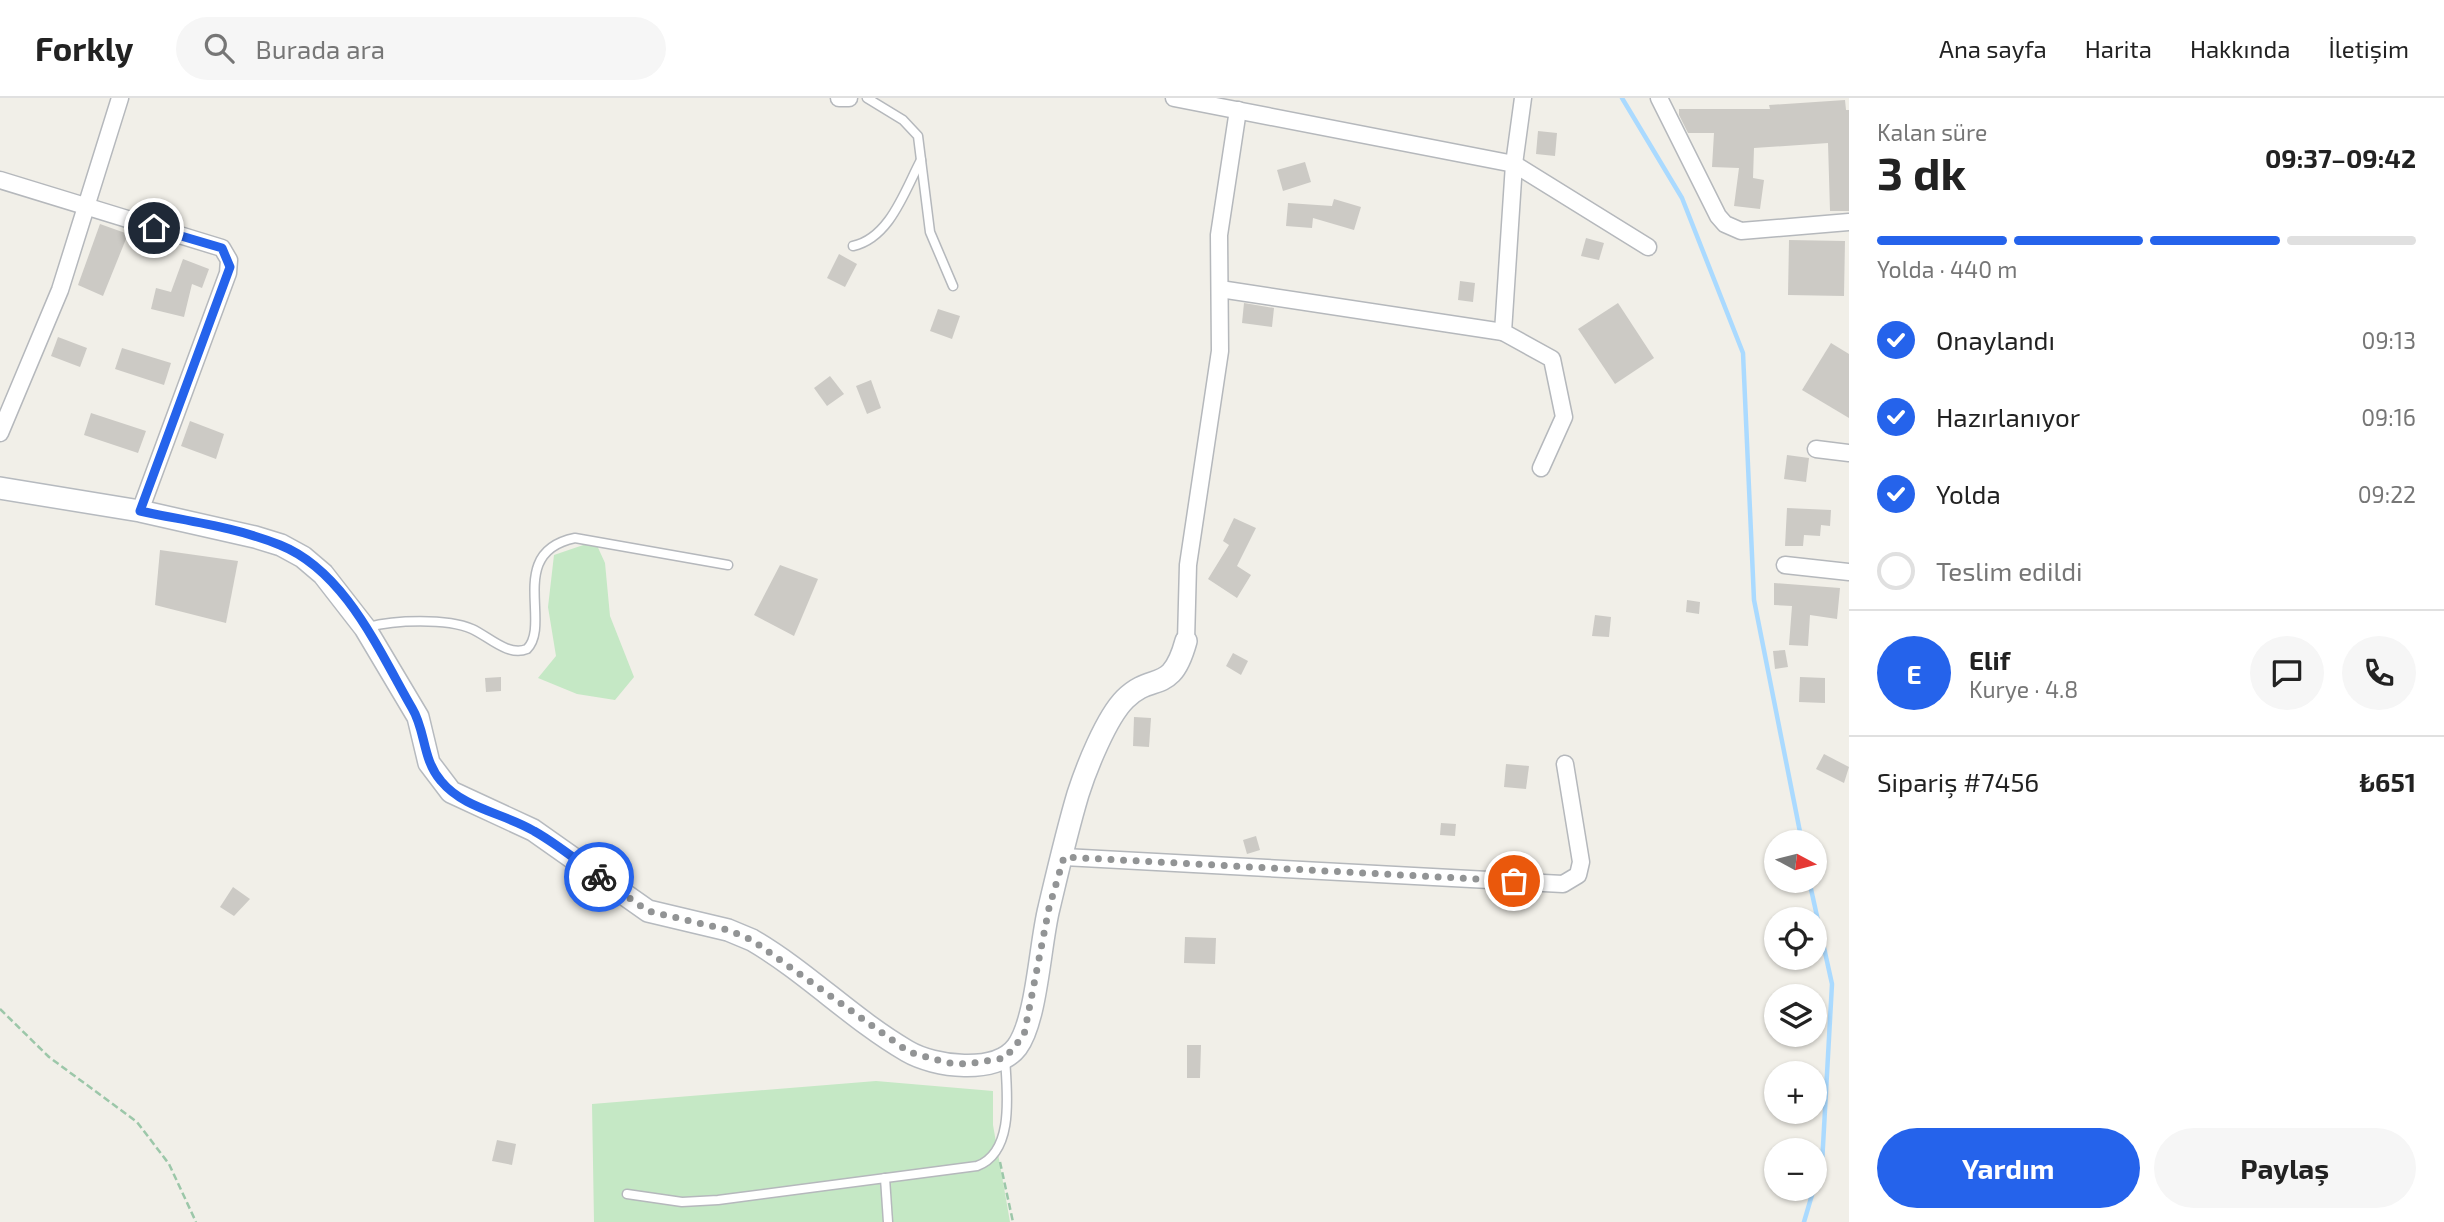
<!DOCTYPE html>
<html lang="tr">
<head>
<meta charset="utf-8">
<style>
	:root { --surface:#fff; --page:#f6f6f6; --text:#222; --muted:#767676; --line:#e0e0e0; --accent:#2563eb }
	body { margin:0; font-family:"Exo 2",sans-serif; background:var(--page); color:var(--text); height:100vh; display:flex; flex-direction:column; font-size:26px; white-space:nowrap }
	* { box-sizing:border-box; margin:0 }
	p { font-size:23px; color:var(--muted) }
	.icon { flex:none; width:38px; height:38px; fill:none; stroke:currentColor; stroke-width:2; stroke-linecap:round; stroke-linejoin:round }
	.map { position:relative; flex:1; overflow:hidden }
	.details { display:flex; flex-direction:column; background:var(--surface); width:595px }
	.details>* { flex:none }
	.needle { width:46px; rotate:97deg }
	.buttons { position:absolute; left:1764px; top:732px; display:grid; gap:14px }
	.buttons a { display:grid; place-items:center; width:63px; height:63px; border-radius:50%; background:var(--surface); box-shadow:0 2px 5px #0004; font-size:35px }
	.pin { position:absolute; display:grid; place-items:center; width:60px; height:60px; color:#fff; margin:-30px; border:4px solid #fff; border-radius:50%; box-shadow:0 2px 7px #0007 }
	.courier { position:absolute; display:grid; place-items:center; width:70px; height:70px; margin:-35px; border:5px solid #2563eb; border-radius:50%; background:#fff; color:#222; box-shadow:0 2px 9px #0007 }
	.headline em { font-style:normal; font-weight:700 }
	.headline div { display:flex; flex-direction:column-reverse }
	.headline { display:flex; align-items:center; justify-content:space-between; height:119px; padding:0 28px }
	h1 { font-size:46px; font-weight:700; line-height:52px }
	.bar { display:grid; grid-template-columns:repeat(4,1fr); gap:10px 7px; align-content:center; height:84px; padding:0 28px }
	.bar i { height:9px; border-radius:5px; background:var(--line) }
	.bar .selected { background:var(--accent) }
	.bar p { grid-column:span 4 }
	.line { display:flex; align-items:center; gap:18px; padding:0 28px; border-top:2px solid var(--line) }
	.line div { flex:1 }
	.round { display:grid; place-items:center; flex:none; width:74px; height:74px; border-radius:37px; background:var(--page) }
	ol { padding:0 28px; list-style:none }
	li { display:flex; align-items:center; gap:21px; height:77px }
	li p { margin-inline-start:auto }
	li .icon { padding:7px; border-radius:50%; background:var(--accent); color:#fff; stroke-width:4 }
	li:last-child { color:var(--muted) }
	li i { width:38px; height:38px; border:4px solid var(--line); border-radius:50% }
	.cta { display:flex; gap:14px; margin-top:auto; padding:14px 28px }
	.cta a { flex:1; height:80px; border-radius:42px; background:var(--accent); color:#fff; font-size:28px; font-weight:700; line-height:80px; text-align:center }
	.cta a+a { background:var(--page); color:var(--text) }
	header { display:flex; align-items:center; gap:42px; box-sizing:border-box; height:98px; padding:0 35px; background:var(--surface); border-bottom:2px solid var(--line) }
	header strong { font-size:33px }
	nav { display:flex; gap:38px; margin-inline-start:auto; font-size:24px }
	.search { width:490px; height:63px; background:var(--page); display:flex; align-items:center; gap:18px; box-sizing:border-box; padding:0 24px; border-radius:38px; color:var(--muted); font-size:26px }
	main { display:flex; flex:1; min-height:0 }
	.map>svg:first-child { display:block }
</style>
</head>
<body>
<header>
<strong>Forkly</strong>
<div class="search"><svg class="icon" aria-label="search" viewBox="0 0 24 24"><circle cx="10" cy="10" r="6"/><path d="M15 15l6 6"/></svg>Burada ara</div>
<nav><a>Ana sayfa</a><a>Harita</a><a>Hakkında</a><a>İletişim</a></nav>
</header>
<main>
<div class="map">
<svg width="1849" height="1124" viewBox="0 0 1849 1124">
	<rect width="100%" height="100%" fill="#f1efe8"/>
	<g fill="#c5e8c5">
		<polygon points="595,443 605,465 610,518 634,579 615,602 577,596 538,580 556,558 548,509 554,457"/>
		<polygon points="876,983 993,993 993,1027 1010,1124 594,1124 592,1006"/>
	</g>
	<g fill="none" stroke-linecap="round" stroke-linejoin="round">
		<g stroke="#aadaff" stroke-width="4.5">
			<polyline points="1622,0 1682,100 1743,255 1754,502 1802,744"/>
			<polyline points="1809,782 1832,886 1822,1066 1815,1089"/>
			<polyline points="1804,1124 1814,1090"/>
		</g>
	</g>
	<g fill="#cccac5">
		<polygon points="1845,2 1846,12 1849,12 1849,113 1830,113 1828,45 1754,50 1753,80 1764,82 1760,111 1734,108 1739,70 1712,69 1714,35 1688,35 1679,17 1679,11 1770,11 1769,7"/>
		<polygon points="1538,33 1557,35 1555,58 1536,56"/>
		<polygon points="1305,64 1311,84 1283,93 1277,72"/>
		<polygon points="1334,101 1361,109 1354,132 1313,120 1312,130 1286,128 1288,105 1332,108"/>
		<polygon points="100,126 128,136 103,198 78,187"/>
		<polygon points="1586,140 1604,145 1599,162 1581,158"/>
		<polygon points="1789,142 1845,143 1844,198 1788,197"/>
		<polygon points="839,156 857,166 845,189 827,180"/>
		<polygon points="183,161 209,171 202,190 192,186 184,219 151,211 156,190 171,194"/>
		<polygon points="1460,183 1475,185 1473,204 1458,202"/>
		<polygon points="1244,205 1274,210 1272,229 1242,225"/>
		<polygon points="1618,205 1654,260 1615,286 1578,231"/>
		<polygon points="938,211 960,218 952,241 930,233"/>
		<polygon points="58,239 87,250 80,269 51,258"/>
		<polygon points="1831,245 1849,256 1849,320 1802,292"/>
		<polygon points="122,250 171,265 164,287 115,271"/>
		<polygon points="830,278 844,296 827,308 814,290"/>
		<polygon points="871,282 881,310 867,316 856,288"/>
		<polygon points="91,315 146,333 138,355 84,337"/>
		<polygon points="190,323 224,336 216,361 181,348"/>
		<polygon points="1787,357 1809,360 1806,384 1784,381"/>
		<polygon points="1787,410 1831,412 1830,428 1821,427 1820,438 1804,437 1803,448 1785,448"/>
		<polygon points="1234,420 1256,430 1237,468 1251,477 1237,500 1208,481 1229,447 1223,443"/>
		<polygon points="160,452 238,463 226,525 155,507"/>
		<polygon points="780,467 818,481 794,538 754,517"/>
		<polygon points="1774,485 1840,490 1837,521 1810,517 1808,548 1789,547 1792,508 1774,507"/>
		<polygon points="1687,502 1700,504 1699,516 1686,514"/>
		<polygon points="1595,517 1611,519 1609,539 1592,538"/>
		<polygon points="1785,552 1788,569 1775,571 1773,553"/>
		<polygon points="1233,555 1248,563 1241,577 1226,568"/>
		<polygon points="501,579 501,593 486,594 485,580"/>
		<polygon points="1800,579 1825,580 1825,605 1799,604"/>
		<polygon points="1134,619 1151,620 1149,649 1133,648"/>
		<polygon points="1824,656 1849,669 1844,685 1816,671"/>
		<polygon points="1506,666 1529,668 1526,691 1504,689"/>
		<polygon points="1441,725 1456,726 1455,738 1440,737"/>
		<polygon points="1256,738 1260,752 1247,756 1243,742"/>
		<polygon points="233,789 250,801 234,818 220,809"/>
		<polygon points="1185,839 1216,840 1215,866 1184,865"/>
		<polygon points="1187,947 1201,947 1200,980 1187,980"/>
		<polygon points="497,1042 516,1046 512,1067 492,1063"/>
	</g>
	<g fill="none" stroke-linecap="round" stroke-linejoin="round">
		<defs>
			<g id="lane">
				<polyline points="867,0 903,22 918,38 930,134 953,188"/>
				<path d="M 853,148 C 890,140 905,92 921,62"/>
				<path d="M 368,529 C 394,522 447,520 472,531 C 488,538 508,559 527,551 C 552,526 506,454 575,440 L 728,467"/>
				<polyline points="885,1080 888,1124"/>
				<path d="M 627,1096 L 682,1104 L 718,1102 L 977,1068 C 1015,1054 1007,994 1005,960"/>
			</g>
			<g id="street">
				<polyline points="839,0 849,0"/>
				<polyline points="1174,0 1514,66 1648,149"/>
				<polyline points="1523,0 1514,66 1503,234 1552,261 1564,319 1541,370"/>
				<polyline points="1659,0 1718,118 1725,126 1741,133 1849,124"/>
				<polyline points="0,82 222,150 229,162 228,175 140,413"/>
				<polyline points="1220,191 1503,234"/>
				<polyline points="0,335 60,192 120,0"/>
				<polyline points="1816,351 1849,355"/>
				<polyline points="1785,467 1849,474"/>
				<polyline points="1186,543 1188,467 1220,253 1219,137 1238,12"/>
				<polyline points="1064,759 1563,786 1578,777 1581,764 1565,666"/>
			</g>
			<path id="secondary" d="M 0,390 L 140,413 L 255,439 L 281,447 L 303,459 L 323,476 L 365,530 L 418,619 L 429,665 L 451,694 L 533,732 L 648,813 L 728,832 L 752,842 C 807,874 852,921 907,953 C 934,969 996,977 1017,949 C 1037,922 1040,845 1049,810 C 1058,772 1067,733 1078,696 C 1086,671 1106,620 1125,601 C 1153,573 1171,598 1186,543"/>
		</defs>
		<use href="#lane" stroke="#b5b8bc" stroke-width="11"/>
		<use href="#street" stroke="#b5b8bc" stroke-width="19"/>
		<use href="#secondary" stroke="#b6babf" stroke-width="24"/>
		<g stroke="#9cc7a9" stroke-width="2.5" stroke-dasharray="7 3.5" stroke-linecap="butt">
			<polyline points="0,911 49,959 137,1024 169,1066 196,1124"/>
			<polyline points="1000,1064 1013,1124"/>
		</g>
		<use href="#lane" stroke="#fff" stroke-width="8"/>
		<use href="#street" stroke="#fff" stroke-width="16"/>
		<use href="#secondary" stroke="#fff" stroke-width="21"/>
	</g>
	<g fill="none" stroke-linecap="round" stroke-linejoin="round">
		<polyline stroke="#929495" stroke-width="7" stroke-dasharray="0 12.6" points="599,779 648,813 728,832 752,842 909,954 948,965 967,966 1005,960 1024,937 1049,810 1064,759 1514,783"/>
		<path stroke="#2563eb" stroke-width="9" d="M 154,130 L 222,150 L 230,169 L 140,413 C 186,423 236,429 280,447 C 345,473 379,553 412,610 C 426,633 422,661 441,683 C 464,711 504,715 534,733 C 557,746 578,763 599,779"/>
	</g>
</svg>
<div class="buttons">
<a><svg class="needle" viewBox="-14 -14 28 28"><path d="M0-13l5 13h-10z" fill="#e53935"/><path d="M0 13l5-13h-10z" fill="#767676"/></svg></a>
<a><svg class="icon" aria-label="locate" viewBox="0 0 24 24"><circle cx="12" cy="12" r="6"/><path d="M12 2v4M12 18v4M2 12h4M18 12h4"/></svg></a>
<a><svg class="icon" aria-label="layers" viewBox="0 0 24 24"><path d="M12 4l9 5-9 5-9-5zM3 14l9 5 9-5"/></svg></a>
<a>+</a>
<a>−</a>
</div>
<div class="pin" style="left:1514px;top:783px;background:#ea580c"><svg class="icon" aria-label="bag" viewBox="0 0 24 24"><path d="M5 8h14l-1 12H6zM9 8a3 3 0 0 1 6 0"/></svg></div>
<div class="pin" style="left:154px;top:130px;background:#1f2937"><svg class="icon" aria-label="home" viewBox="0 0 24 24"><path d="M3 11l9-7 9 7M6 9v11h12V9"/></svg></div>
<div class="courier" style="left:599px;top:779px"><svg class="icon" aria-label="bike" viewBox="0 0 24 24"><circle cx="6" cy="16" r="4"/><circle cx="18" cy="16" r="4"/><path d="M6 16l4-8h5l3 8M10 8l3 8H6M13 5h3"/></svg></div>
</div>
<section class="details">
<div class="headline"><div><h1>3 dk</h1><p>Kalan süre</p></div><em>09:37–09:42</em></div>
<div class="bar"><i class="selected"></i><i class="selected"></i><i class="selected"></i><i></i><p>Yolda · 440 m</p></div>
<ol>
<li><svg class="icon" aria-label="check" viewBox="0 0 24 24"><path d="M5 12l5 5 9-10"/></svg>Onaylandı<p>09:13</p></li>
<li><svg class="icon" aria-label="check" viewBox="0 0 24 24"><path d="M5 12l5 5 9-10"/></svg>Hazırlanıyor<p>09:16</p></li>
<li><svg class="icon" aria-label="check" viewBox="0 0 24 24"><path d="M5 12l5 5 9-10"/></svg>Yolda<p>09:22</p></li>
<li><i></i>Teslim edildi</li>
</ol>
<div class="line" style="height:126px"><b class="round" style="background:var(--accent);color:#fff">E</b><div><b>Elif</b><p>Kurye · 4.8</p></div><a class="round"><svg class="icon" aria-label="chat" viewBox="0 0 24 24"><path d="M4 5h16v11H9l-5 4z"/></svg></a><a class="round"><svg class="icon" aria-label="phone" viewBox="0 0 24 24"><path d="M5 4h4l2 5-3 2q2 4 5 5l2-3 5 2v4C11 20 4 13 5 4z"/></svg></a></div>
<div class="line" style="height:91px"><div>Sipariş #7456</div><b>₺651</b></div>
<div class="cta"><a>Yardım</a><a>Paylaş</a></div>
</section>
</main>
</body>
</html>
